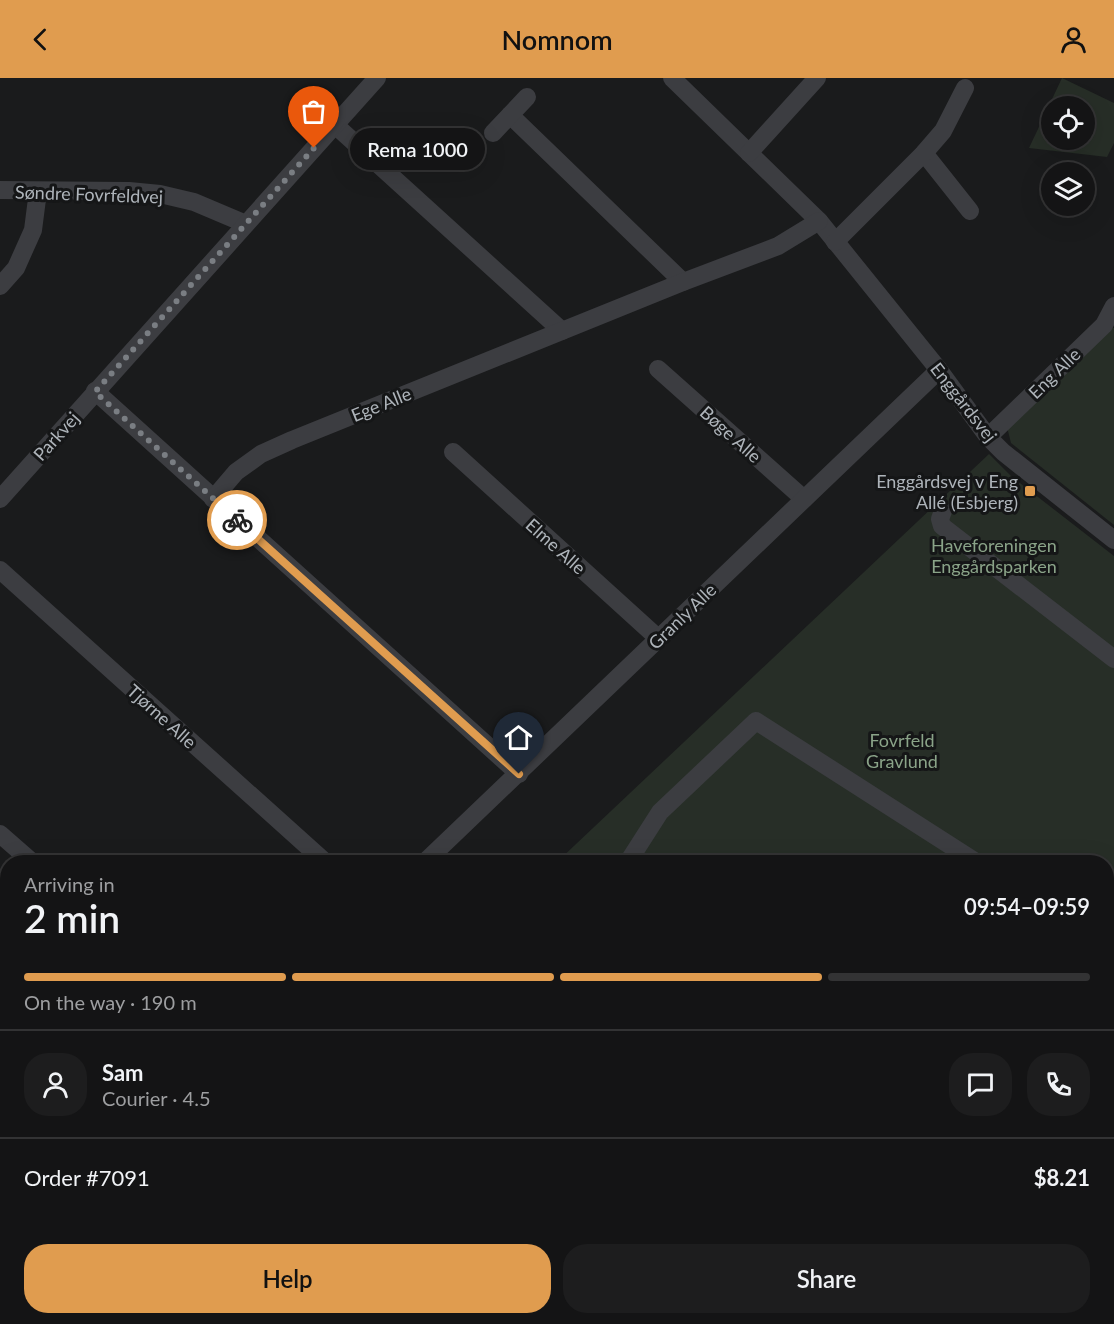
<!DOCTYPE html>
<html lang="en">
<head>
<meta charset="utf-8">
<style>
	:root { --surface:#141415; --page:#1d1d1e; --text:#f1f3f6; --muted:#9d9ea0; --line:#333334; --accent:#e09c4f }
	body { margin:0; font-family:Lato,sans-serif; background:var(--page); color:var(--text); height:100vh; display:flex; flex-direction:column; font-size:22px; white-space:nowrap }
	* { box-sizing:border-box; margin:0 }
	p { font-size:20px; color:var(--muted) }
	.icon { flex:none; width:33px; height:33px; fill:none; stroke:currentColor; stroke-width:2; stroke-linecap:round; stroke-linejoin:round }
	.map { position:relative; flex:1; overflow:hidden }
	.details { position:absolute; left:0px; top:777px; width:1114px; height:470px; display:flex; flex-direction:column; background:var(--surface); border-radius:24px 24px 0 0; box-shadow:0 6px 24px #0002,0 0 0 2px var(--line) }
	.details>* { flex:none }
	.tools { position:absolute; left:1041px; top:18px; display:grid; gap:12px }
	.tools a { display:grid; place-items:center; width:54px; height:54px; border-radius:50%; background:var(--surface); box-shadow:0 6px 24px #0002,0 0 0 2px var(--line); font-size:30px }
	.pin { position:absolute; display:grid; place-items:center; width:51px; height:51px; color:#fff; margin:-62px -26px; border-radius:50% 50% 50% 0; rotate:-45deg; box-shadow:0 0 6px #0007 }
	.pin .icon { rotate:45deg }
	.courier { position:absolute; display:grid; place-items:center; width:60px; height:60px; margin:-30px; border:4px solid #e09c4f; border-radius:50%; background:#fff; color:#222; box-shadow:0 2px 8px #0007 }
	.bubble { position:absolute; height:42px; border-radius:21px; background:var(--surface); box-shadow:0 6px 24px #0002,0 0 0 2px var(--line); font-size:20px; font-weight:600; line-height:42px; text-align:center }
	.overview em { font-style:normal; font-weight:600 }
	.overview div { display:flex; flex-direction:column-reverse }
	.overview { display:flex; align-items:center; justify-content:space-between; height:102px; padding:0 24px }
	h1 { font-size:39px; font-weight:600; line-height:45px }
	.bar { display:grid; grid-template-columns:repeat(4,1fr); gap:9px 6px; align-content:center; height:72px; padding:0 24px }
	.bar i { height:8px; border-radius:4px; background:var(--line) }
	.bar .on { background:var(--accent) }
	.bar p { grid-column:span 4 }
	.line { display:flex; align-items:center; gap:15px; padding:0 24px; border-top:2px solid var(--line) }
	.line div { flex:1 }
	.round { display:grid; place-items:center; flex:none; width:63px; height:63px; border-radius:24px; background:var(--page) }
	.action { display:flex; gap:12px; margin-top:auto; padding:12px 24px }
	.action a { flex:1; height:69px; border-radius:24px; background:var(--accent); color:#111; font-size:24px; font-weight:600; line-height:69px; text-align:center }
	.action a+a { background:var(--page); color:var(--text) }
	header { display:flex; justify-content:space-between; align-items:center; height:78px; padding:0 24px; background:var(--accent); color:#111; font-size:27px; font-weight:600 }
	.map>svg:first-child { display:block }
</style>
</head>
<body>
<header><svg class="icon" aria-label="back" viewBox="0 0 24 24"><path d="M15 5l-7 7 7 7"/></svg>Nomnom<svg class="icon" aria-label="person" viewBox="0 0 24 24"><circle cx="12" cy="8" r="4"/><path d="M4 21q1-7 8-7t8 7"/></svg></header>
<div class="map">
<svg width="1114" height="1246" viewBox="0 0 1114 1246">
	<rect width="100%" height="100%" fill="#1a1b1c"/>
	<g fill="#272e27" fill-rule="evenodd">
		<path d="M 1062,0 L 1114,25 L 1114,65 L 1107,79 L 1029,70 ZM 1052,28 L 1084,28 L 1084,62 L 1052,62 Z"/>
		<polygon points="1111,249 1114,250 1114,447 1011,365 1007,349"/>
		<polygon points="989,376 1011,398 1114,478 1114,1246 979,1246 983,1239 1107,1239 1107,784 557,784"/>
		<polygon points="186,1239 927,1239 924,1246 191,1246"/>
	</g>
	<polygon fill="#353f44" points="927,1239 983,1239 979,1246 924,1246"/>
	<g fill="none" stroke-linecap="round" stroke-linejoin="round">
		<polyline stroke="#353f44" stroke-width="4" points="1107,1178 1114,1177"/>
		<g stroke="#3c3d41" stroke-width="18">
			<polyline points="672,0 819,143 939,292 988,359 1003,374 1114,462"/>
			<polyline points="510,37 683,204"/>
			<polyline points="335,47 562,253"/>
			<polyline points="493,55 527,19"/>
			<polyline points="749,75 817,0"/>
			<polyline points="924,75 970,133"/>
			<polyline points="0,112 129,113 160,116 194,124 246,146"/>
			<polyline points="835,164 924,75 943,53 965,10"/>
			<polyline points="0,208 16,190 33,152 38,113"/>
			<polyline points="658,291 804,421"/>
			<polyline points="95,313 519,696"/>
			<polyline points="988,359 1104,247 1114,228"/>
			<polyline points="453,374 659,561"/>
			<polyline points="0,421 377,0"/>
			<polyline points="213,421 236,394 261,376 292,362 683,204 778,168 819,143"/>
			<polyline points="943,433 940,441 942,448 1114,581"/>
			<polyline points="0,492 325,784"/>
			<polyline points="0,756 32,784"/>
			<polyline points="425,784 939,292"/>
			<polyline points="628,784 660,734 756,643 976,784"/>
			<polyline points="1107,869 1114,873"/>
			<polyline points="1107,940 1114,939"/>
			<polyline points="0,1020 8,1027"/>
			<polyline points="0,1081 8,1073"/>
			<polyline points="0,1214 8,1206"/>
			<polyline points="68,1239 69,1240 70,1239"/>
			<polyline points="93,1239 99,1246"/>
		</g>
	</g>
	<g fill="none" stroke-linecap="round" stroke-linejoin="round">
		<polyline stroke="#7a7e83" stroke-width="6" stroke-dasharray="0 10.8" points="237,442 95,314 314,70"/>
		<polyline stroke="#e09c4f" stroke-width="8" points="237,442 519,696"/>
	</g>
	<rect fill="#e09c4f" stroke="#151617" stroke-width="2" x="1024" y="407" width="12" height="12" rx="3"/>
	<g text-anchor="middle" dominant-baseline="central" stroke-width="6" stroke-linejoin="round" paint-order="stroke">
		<g font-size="18" fill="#aeb4ba" stroke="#151617">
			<text transform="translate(89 116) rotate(2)">Søndre Fovrfeldvej</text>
			<text transform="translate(1054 295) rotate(-44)">Eng Alle</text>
			<text transform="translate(964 324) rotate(52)">Enggårdsvej</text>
			<text transform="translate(381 326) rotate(-22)">Ege Alle</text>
			<text transform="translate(731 356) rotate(42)">Bøge Alle</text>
			<text transform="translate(56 358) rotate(-48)">Parkvej</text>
			<text transform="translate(556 468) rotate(42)">Elme Alle</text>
			<text transform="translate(682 538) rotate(-44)">Granly Alle</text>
			<text transform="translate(162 638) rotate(42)">Tjørne Alle</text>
		</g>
		<g font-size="18" fill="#aeb4ba" stroke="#151617" text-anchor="end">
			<text x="1018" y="403">Enggårdsvej v Eng<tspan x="1018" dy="21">Allé (Esbjerg)</tspan></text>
		</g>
		<g font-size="18" fill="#8aa388" stroke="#151617">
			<text x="994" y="467">Haveforeningen<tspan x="994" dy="21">Enggårdsparken</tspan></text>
			<text x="902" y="662">Fovrfeld<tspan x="902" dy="21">Gravlund</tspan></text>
		</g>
	</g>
</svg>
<div class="tools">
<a><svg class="icon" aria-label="locate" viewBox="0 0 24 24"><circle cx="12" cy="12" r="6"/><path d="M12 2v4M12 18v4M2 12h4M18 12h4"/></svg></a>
<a><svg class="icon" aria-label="layers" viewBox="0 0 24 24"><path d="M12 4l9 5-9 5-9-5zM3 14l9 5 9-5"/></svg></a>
</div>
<div class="pin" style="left:314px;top:70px;background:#ea580c"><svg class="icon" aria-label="bag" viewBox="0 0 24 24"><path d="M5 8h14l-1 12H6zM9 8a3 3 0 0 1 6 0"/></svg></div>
<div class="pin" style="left:519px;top:696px;background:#1f2937"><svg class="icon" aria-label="home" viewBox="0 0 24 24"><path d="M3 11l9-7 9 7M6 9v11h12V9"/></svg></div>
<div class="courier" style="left:237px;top:442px"><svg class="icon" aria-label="bike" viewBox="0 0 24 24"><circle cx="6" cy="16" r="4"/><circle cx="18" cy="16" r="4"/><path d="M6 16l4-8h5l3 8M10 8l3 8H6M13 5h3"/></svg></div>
<div class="bubble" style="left:350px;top:50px;width:135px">Rema 1000</div>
<section class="details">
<div class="overview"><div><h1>2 min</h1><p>Arriving in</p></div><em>09:54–09:59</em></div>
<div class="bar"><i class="on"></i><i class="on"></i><i class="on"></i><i></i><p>On the way · 190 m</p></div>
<div class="line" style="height:108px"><a class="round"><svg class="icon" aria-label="person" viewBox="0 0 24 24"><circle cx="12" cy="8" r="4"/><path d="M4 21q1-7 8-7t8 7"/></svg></a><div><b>Sam</b><p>Courier · 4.5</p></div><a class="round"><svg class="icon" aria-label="chat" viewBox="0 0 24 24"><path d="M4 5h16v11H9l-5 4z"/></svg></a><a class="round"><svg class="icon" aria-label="phone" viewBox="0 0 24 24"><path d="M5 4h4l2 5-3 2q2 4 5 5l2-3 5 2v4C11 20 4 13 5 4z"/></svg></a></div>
<div class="line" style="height:78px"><div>Order #7091</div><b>$8.21</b></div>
<div class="action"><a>Help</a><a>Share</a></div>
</section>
</div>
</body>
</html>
